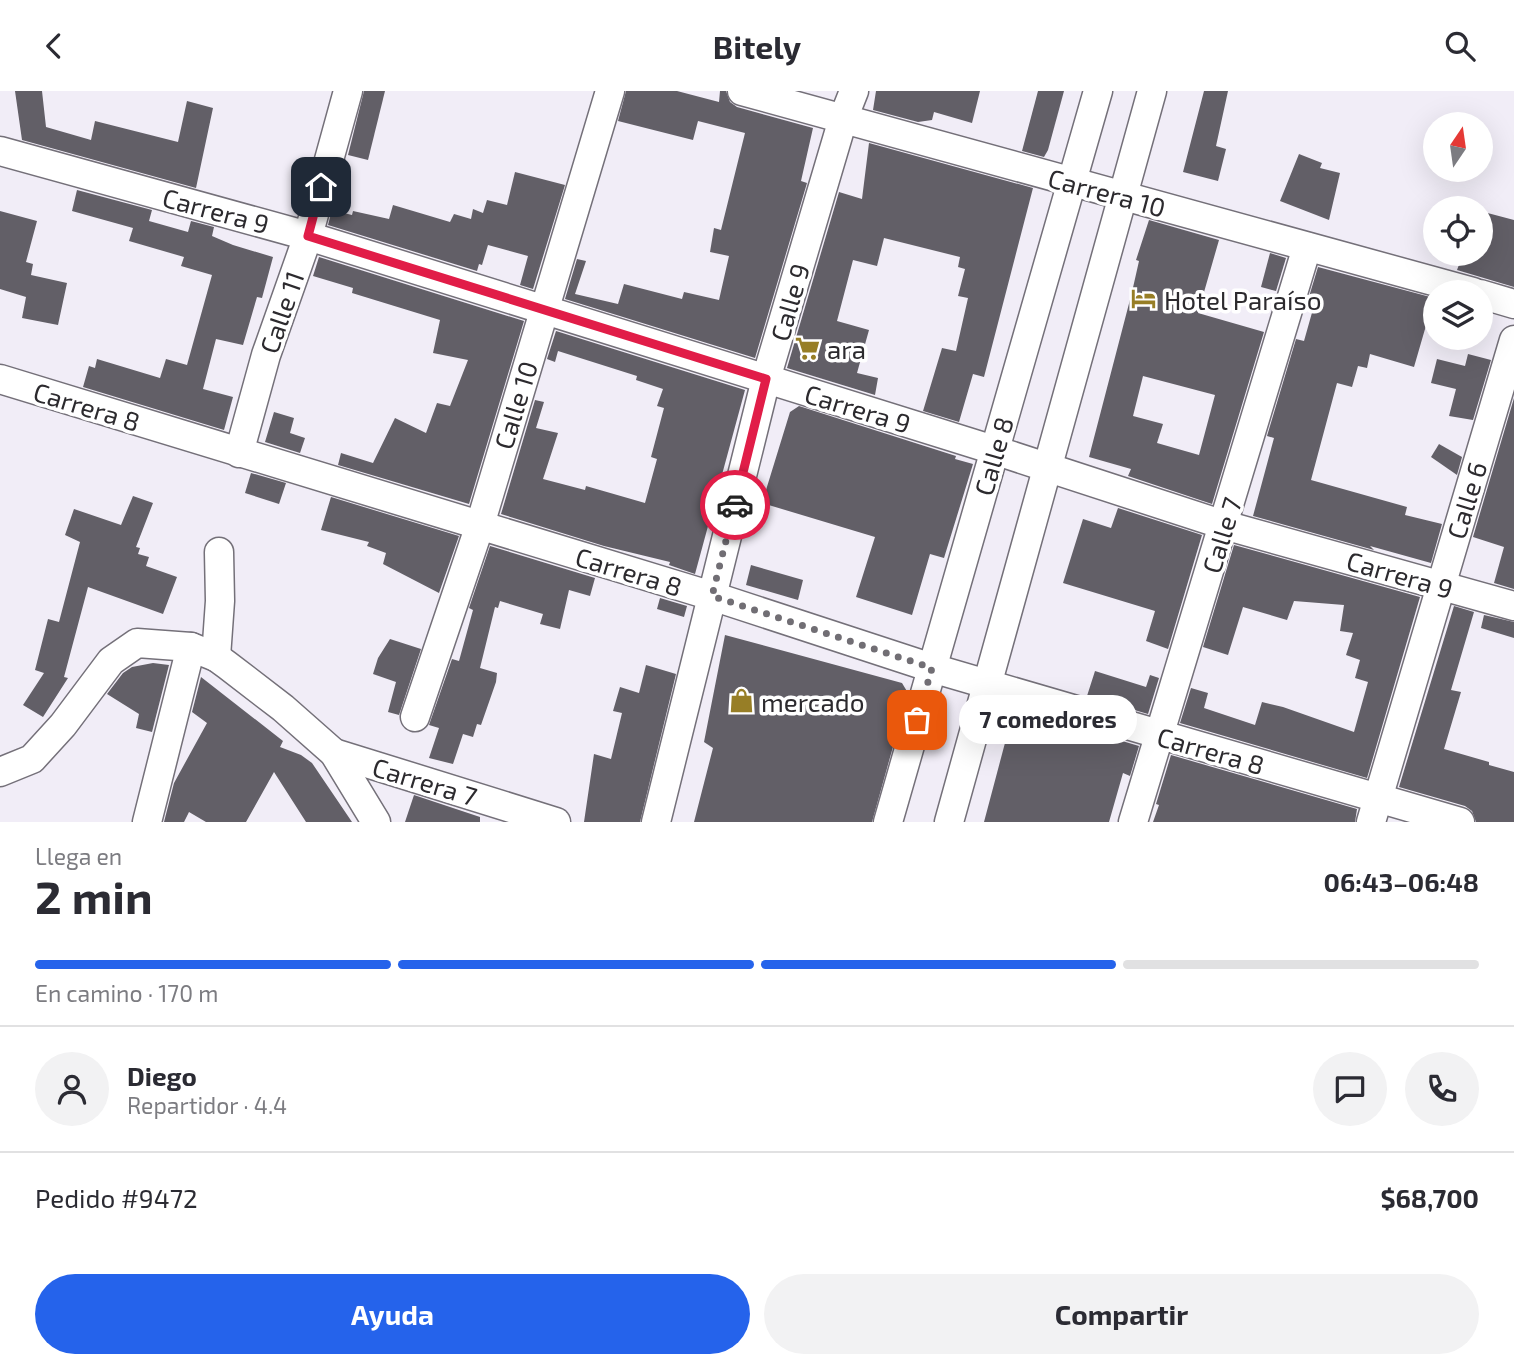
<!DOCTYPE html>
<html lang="es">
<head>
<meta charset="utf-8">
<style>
	:root { --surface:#fff; --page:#f2f2f3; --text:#2b2b33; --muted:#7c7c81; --line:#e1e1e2; --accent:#2563eb }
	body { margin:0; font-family:"Exo 2",sans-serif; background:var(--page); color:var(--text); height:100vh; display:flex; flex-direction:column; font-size:26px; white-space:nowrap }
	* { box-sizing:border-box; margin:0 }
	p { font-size:23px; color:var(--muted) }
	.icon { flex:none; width:38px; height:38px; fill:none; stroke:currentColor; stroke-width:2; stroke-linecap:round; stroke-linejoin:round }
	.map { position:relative; height:731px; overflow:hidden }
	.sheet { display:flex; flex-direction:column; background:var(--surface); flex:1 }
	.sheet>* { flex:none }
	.needle { width:46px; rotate:13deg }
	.fabs { position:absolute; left:1423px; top:21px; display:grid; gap:14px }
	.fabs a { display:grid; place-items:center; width:70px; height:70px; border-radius:50%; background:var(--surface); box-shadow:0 7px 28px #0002; font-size:35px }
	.pin { position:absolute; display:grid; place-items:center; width:60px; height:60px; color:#fff; margin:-30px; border-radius:14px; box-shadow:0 4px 10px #0006 }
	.courier { position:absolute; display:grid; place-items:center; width:70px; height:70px; margin:-35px; border:5px solid #e11d48; border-radius:50%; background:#fff; color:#222; box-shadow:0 2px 9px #0007 }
	.bubble { position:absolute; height:49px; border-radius:24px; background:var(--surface); box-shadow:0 7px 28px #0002; font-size:23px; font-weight:700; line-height:49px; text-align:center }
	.overview em { font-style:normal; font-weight:700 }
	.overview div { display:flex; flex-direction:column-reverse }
	.overview { display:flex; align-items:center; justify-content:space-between; height:119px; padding:0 35px }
	h1 { font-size:46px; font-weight:700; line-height:52px }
	.bar { display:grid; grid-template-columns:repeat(4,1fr); gap:10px 7px; align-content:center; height:84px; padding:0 35px }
	.bar i { height:9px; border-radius:5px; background:var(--line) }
	.bar .active { background:var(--accent) }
	.bar p { grid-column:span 4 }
	.line { display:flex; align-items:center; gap:18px; padding:0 35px; border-top:2px solid var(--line) }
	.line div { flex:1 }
	.round { display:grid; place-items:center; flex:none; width:74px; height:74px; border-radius:37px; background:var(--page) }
	.primary-button { display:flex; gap:14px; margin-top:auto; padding:14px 35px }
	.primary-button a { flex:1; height:80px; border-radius:42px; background:var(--accent); color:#fff; font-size:28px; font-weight:700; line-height:80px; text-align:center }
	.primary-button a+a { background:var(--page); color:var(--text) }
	header { display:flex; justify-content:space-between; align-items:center; height:91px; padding:0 35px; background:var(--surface); font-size:32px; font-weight:700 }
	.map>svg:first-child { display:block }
</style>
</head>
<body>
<header><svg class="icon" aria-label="back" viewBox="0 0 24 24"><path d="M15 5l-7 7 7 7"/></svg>Bitely<svg class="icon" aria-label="search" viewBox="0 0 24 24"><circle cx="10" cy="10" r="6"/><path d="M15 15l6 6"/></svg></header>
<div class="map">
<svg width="1514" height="731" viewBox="0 0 1514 731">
	<rect width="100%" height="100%" fill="#f1edf7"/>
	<g fill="#625f67" fill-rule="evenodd">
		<polygon points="15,0 42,0 46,36 91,49 95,30 178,51 187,10 213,17 196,97 22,49"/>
		<polygon points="364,0 385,0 368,69 348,64"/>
		<polygon points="626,0 677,0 719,11 720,0 726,0 730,11 737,16 813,37 801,90 807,92 755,267 565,208 577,168 586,170 575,203 618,213 624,193 682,208 684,201 719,209 729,165 710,161 714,137 721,139 745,42 698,30 693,49 618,30"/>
		<polygon points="876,0 980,0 972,32 934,21 932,29 918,31 873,19"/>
		<polygon points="1038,0 1064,0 1048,59 1044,66 1022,60"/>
		<polygon points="1204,0 1228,0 1216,55 1226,58 1218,90 1183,81"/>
		<polygon points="869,52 1033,97 984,286 973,283 959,331 923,320 942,257 956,260 968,207 958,205 965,178 958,176 960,166 884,147 877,175 853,169 837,230 869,239 857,282 878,287 875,304 787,277 839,101 862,108"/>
		<polygon points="1299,63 1322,72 1320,77 1340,82 1329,129 1280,110"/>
		<polygon points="515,81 565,94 533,198 520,194 528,165 488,154 482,174 479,173 477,180 328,134 332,119 352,124 353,120 389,128 393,114 450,131 454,123 471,128 473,118 483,122 487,109 507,114"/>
		<polygon points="77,99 152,119 149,130 188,141 191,130 214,136 212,145 233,154 273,166 262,207 257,206 243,254 216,248 203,298 233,306 224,339 83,296 89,275 95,277 97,268 160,287 166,268 187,274 212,184 181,175 184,166 129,150 133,137 72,120"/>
		<polygon points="0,120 37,130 26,171 33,173 31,184 67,192 58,234 22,227 26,206 0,198"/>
		<polygon points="1480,120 1514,129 1514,196 1457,179 1463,163 1480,163"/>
		<path d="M 1149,129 L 1219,149 L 1198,222 L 1264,241 L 1212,413 L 1128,385 L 1131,378 L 1089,366 L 1132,201 L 1139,170 L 1136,169 ZM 1143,285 L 1215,304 L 1199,364 L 1157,352 L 1163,333 L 1133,325 Z"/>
		<polygon points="1270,162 1286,167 1276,200 1261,196"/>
		<polygon points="319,166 524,230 469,413 338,374 341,362 373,372 395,327 426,342 437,312 450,315 468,269 433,262 440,229 352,202 353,197 313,185"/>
		<polygon points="1318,176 1434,207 1414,276 1370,263 1367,277 1358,275 1352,296 1337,292 1311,389 1407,416 1405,424 1442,433 1431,472 1370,455 1374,459 1253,425 1274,347 1267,345 1296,248 1304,250 1315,211 1308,209"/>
		<polygon points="556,240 745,299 695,483 669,474 670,471 604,455 501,423 535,309 544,311 536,337 558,342 543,388 585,399 586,395 645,412 657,368 651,366 664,317 657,315 663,298 636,289 637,285 558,260 555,271 547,268"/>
		<polygon points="1468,263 1491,269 1473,329 1449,325 1456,298 1431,292 1437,268 1465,275"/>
		<polygon points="1514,307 1514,498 1494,492 1504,456 1473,446"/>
		<polygon points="799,315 956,365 955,368 973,373 944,467 930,463 912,524 856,506 875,446 762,412 790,321"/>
		<polygon points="274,321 294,327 290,342 305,347 300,362 265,351"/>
		<polygon points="1439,353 1462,366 1457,384 1431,366"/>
		<polygon points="251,382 286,392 279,413 245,402"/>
		<polygon points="133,405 153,412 136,456 140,457 138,463 149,466 146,475 177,486 163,523 88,496 64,586 68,587 43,626 23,614 44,582 35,579 48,528 59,531 80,451 65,444 74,418 121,434"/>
		<polygon points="331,406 459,445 439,502 383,473 386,462 367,455 369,451 321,439"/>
		<polygon points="1118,417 1202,444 1168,558 1146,550 1155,520 1063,492 1083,428 1111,437"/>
		<polygon points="1234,454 1420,506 1367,687 1180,632 1191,597 1208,602 1204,617 1255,634 1262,611 1283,616 1354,641 1368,591 1355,587 1360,569 1346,564 1353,542 1340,540 1344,514 1294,510 1287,529 1243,516 1228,564 1203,556"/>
		<polygon points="490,455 595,487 590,505 569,499 560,538 540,533 543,523 500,510 498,517 495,516 480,577 497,582 496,591 481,634 477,633 473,646 463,643 453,673 429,667 439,637 429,634 452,568 459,570 473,519 469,517"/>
		<polygon points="751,474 803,489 798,509 746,494"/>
		<polygon points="660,507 687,515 684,526 657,518"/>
		<polygon points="1454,515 1474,521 1451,599 1461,601 1444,658 1489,671 1489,674 1514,681 1514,731 1476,731 1472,720 1465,715 1399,696"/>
		<polygon points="1484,524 1514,531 1514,547 1481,537"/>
		<polygon points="725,544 902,592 908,602 872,731 694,731 713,657 704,651"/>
		<polygon points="390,548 421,558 399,624 388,621 396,591 373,583 378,567"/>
		<polygon points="153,572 169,574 152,641 136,637 139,623 107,603 123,582 132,576"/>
		<polygon points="646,574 676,583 640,731 584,731 594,663 611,668 622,622 613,620 620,596 639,602"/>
		<polygon points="1095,580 1146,596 1150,584 1159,587 1148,623 1087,605"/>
		<polygon points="201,586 283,650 280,656 301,664 312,672 352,731 306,731 274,681 246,731 206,731 189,721 184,731 164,731 174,692 207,632 192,621"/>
		<polygon points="1014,618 1139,655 1130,685 1123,682 1109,731 984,731"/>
		<polygon points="1171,664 1357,718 1355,731 1153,731 1159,714 1156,713"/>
		<polygon points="414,704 480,726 480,731 405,731"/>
	</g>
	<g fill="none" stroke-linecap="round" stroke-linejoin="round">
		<defs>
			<g id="minor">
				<polyline points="742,0 1473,201"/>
				<polyline points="0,60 308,145 994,359 1224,434 1514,515"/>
				<polyline points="1480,203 1514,213"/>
				<polyline points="0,288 712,505 932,577 1460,731"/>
				<polyline points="239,362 266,264 308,145 348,0"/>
				<polyline points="216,566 220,510 219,461"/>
				<polyline points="415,626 480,434 610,0"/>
				<polyline points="334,662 556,731"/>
				<polyline points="0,681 32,668 63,634 111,570 137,552 191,556 216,566 227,574 283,617 334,662 376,731"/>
				<polyline points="147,731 191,556"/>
				<polyline points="656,731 766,288 843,28 854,0"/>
				<polyline points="888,731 1098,0"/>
				<polyline points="949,731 1152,0"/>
				<polyline points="1133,731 1307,156"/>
				<polyline points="1371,731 1514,249"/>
			</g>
		</defs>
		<use href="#minor" stroke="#747079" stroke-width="31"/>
		<use href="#minor" stroke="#fff" stroke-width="28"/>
	</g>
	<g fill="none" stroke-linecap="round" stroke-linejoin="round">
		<polyline stroke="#716e74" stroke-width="7" stroke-dasharray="0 12.6" points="735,414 712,505 932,577 917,629"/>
		<polyline stroke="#e11d48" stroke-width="9" points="321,96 308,145 766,288 735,414"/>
	</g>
	<defs>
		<symbol id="hotel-bare" viewBox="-9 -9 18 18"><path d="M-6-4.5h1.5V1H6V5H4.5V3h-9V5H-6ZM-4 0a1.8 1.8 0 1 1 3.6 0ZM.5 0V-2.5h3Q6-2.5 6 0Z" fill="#977e26" stroke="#fff" stroke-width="2.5" paint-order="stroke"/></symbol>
		<symbol id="supermarket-bare" viewBox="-9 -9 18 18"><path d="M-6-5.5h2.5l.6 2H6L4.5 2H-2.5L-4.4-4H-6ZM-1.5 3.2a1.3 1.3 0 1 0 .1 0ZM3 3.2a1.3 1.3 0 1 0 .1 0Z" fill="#977e26" stroke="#fff" stroke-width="2.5" paint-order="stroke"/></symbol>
		<symbol id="shop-bare" viewBox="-9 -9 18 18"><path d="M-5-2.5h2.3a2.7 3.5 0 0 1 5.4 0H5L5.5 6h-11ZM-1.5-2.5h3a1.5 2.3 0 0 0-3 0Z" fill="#977e26" stroke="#fff" stroke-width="2.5" paint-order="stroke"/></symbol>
	</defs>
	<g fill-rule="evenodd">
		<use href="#hotel-bare" x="1126" y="190" width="35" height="35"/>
		<use href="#supermarket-bare" x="790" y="240" width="35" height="35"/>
		<use href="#shop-bare" x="724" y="592" width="35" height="35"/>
	</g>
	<g text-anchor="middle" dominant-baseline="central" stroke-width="7" stroke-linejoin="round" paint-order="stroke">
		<g font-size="26" fill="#2c2a2e" stroke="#fff">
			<text transform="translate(1107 101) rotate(15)">Carrera 10</text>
			<text transform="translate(216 119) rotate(15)">Carrera 9</text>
			<text transform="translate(789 211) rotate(-74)">Calle 9</text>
			<text transform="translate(281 221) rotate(-71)">Calle 11</text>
			<text transform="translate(515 314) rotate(-73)">Calle 10</text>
			<text transform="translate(87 315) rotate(17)">Carrera 8</text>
			<text transform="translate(858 317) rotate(17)">Carrera 9</text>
			<text transform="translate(993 365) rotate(-74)">Calle 8</text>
			<text transform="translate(1466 409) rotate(-73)">Calle 6</text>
			<text transform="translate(1221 444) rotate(-73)">Calle 7</text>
			<text transform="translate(629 480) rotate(17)">Carrera 8</text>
			<text transform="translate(1400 483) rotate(16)">Carrera 9</text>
			<text transform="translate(1211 659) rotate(16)">Carrera 8</text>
			<text transform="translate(425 690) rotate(17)">Carrera 7</text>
		</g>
		<g font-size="26" fill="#2c2a2e" stroke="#fff" text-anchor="start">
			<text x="1164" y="208">Hotel Paraíso</text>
			<text x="827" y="257">ara</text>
			<text x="761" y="610">mercado</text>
		</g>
	</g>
</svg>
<div class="fabs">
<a><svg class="needle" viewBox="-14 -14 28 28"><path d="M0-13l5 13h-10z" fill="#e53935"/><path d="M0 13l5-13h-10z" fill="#7c7c81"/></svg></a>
<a><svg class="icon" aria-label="locate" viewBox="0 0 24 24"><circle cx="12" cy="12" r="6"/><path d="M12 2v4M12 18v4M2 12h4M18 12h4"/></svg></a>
<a><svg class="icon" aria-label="layers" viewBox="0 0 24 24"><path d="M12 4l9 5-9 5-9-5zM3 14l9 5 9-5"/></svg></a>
</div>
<div class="pin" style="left:917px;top:629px;background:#ea580c"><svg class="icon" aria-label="bag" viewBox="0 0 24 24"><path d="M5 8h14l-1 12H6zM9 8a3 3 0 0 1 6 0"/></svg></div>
<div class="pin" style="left:321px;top:96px;background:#1f2937"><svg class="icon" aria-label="home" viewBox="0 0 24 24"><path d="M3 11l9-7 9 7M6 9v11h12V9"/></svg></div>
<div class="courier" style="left:735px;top:414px"><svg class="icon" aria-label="car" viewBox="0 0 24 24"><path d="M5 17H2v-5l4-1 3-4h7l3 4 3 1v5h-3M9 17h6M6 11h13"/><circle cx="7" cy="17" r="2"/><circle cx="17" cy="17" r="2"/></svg></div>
<div class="bubble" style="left:959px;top:604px;width:178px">7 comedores</div>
</div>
<section class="sheet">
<div class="overview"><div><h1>2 min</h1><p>Llega en</p></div><em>06:43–06:48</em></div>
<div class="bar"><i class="active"></i><i class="active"></i><i class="active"></i><i></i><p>En camino · 170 m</p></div>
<div class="line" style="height:126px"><a class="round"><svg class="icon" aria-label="person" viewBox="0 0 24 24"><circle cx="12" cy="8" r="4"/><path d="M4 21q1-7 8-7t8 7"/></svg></a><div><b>Diego</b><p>Repartidor · 4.4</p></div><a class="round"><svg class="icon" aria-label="chat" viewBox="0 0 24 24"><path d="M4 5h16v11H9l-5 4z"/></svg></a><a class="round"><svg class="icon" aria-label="phone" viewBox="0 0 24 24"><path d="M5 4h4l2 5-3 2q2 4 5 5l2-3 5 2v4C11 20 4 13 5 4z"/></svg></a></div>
<div class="line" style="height:91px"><div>Pedido #9472</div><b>$68,700</b></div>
<div class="primary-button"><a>Ayuda</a><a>Compartir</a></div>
</section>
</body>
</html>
